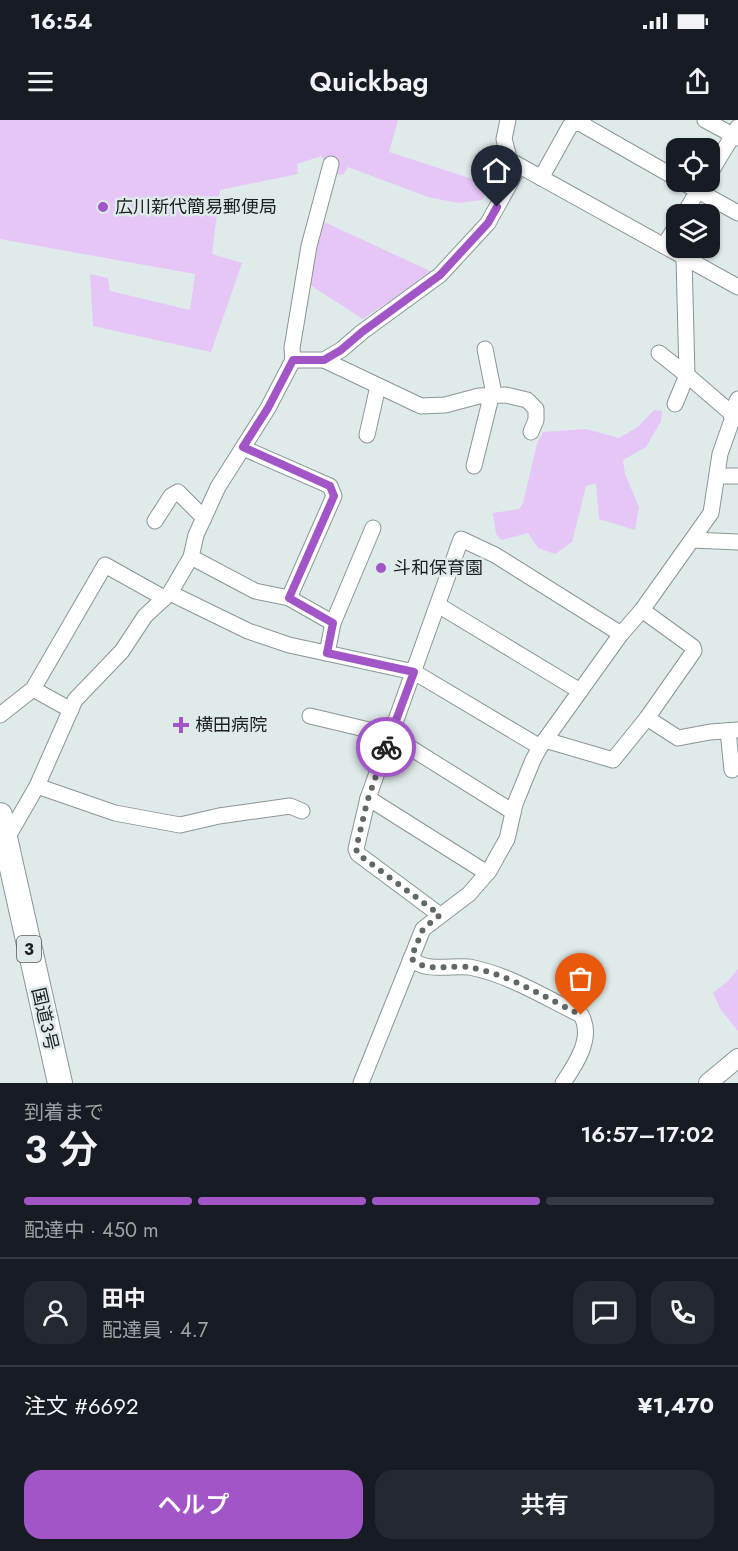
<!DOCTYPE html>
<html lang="ja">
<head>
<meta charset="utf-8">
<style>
	:root { --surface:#171b24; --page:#242831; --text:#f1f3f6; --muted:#9ea1a6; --line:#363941; --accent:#a255c7 }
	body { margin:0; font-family:Jost,"Noto Sans JP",sans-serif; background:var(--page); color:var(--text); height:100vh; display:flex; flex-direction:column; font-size:22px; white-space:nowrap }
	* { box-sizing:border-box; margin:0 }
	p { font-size:20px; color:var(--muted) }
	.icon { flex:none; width:33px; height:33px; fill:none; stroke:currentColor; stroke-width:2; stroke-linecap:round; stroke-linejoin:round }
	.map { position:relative; height:963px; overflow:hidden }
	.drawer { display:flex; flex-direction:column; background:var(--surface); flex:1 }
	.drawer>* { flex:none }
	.buttons { position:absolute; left:666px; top:18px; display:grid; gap:12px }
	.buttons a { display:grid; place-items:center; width:54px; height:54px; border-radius:12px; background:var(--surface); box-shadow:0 2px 4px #0004; font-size:30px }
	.pin { position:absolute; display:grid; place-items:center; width:51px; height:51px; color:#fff; margin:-62px -26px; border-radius:50% 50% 50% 0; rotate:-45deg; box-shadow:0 0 6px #0007 }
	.pin .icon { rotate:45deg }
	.courier { position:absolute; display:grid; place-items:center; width:60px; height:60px; margin:-30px; border:4px solid #a255c7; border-radius:50%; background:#fff; color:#222; box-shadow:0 2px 8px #0007 }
	.headline em { font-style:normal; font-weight:600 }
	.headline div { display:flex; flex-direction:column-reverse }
	.headline { display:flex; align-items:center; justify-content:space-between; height:102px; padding:0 24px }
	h1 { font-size:39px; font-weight:600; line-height:45px }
	.bar { display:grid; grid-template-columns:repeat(4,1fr); gap:9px 6px; align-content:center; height:72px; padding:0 24px }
	.bar i { height:8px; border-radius:4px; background:var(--line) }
	.bar .on { background:var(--accent) }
	.bar p { grid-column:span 4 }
	.line { display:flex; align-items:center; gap:15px; padding:0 24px; border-top:2px solid var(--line) }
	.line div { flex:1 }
	.round { display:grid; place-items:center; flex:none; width:63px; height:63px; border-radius:18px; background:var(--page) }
	.cta { display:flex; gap:12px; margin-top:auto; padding:12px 24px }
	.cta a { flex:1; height:69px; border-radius:18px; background:var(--accent); color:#fff; font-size:24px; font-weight:600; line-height:69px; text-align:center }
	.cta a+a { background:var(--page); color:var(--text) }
	.status { display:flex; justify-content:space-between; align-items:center; height:42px; padding:0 30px; background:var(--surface); direction:ltr }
	.status svg { height:16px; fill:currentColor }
	header { display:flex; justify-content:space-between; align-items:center; height:78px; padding:0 24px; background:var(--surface); font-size:27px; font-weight:600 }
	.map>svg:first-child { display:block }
</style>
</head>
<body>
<div class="status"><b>16:54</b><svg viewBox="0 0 49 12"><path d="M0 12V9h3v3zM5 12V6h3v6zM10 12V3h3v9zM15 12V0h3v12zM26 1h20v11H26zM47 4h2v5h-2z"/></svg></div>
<header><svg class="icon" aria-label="menu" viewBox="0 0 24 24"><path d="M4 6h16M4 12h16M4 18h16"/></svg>Quickbag<svg class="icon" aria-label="share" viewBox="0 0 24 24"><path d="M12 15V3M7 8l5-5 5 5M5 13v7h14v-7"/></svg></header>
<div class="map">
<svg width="738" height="963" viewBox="0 0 738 963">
	<rect width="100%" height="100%" fill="#dfebea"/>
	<g fill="#e5c6f6">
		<polygon points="0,0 398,0 389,32 491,65 482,80 458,83 428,77 348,47 343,55 333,53 321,36 297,44 298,54 220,70 212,134 242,143 211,232 93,206 90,154 108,158 110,171 190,190 195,154 0,119"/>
		<polygon points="320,100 432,152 363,199 307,163"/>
		<polygon points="654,290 662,291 661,301 646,327 623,340 625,354 639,387 635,410 599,399 596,363 586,366 572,422 555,434 538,428 528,413 501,420 496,414 493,393 519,389 523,383 537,324 543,312 586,309 619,318 638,307"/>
		<polygon points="738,849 738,911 721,890 713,873 728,861"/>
	</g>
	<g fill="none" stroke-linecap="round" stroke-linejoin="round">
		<defs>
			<g id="minor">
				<polyline points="705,0 738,18"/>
				<polyline points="578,2 676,58"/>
				<polyline points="511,41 738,167"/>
				<polyline points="710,53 738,7"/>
				<polyline points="541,58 570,6 583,0"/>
				<polyline points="682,62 738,93"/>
				<polyline points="684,94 702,64"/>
				<polyline points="664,126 676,106"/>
				<polyline points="684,138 687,255 731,293"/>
				<polyline points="659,233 687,255 675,284"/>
				<polyline points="293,240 292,228 309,126 331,44"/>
				<polyline points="324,240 421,286 445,285 479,276 506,275 527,280 536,289 536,300 531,312"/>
				<polyline points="367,315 378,266"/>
				<polyline points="243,328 330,366 334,376 289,478"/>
				<polyline points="474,346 493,269 485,229"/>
				<polyline points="717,356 738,356"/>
				<polyline points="155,401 171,376 178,372 204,398"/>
				<polyline points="692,420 738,422"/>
				<polyline points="191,437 255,471 289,478 333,503"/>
				<polyline points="170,473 248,511 289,525 414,552 540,627"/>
				<polyline points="438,485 580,571"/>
				<polyline points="327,533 333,503 373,408"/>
				<polyline points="33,569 71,590"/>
				<polyline points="0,595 33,569 105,445 164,478"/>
				<polyline points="310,596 390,615 513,692"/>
				<polyline points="647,598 678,618 710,612 738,610"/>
				<polyline points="728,611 732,650"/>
				<polyline points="545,620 613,640 647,598 694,531 693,527 642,490"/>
				<polyline points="37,666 115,693 180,705 219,696 290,686 302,691"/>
				<polyline points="368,678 487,753"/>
				<polyline points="6,720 37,666 75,580 122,531 145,496 170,473 191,437 196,415 218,367 268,288 293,240 324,240 341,230 362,212 440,155 488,103 514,56 504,19 508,0"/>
				<polyline points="440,795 358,734 356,729 368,678 461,419 495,435 621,514"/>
				<path d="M 411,838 C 424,853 451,845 469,847 C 508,854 546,878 581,895 C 594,917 576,944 563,963"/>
				<polyline points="361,963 423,809 469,774 489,751 507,719 515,684 533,640 540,627 621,514 642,490 711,393 720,334 732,300 731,293 738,279"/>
			</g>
			<polyline id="tertiary" points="708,963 738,938"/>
			<polyline id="trunk" points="0,695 60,963"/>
		</defs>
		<use href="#minor" stroke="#8a9694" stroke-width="17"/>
		<use href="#tertiary" stroke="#8a9694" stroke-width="20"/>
		<use href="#trunk" stroke="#8a9694" stroke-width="26"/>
		<use href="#minor" stroke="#fff" stroke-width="15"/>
		<use href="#tertiary" stroke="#fff" stroke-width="18"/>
		<use href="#trunk" stroke="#fff" stroke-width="24"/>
	</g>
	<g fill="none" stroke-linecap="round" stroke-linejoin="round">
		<path stroke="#606867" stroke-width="6" stroke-dasharray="0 10.8" d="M 386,627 L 367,682 L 356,729 L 358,734 L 440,795 L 423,809 L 411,838 C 424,853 451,845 469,847 C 508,854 546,878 581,895"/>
		<polyline stroke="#a255c7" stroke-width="8" points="386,627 414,552 327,533 333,503 289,478 334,376 330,366 243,327 268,288 293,240 324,240 341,230 362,212 440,155 488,103 497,87"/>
	</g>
	<g fill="#a255c7" stroke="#dfebea" stroke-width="2">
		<circle cx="103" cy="87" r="6"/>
		<circle cx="381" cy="448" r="6"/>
		<path d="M178 596h6v6h6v6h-6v6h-6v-6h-6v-6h6z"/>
	</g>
	<g text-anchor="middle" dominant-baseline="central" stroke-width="5" stroke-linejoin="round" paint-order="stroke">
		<rect fill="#dfebea" stroke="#565e5d" stroke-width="1.5" x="17" y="816" width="24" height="26" rx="4.5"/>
		<g font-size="16" font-weight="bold" fill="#1c2120">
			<text x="29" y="829">3</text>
		</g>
		<g font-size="18" fill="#1c2120" stroke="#dfebea" text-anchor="start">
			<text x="115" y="87">広川新代簡易郵便局</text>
			<text x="393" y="448">斗和保育園</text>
			<text x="195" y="605">横田病院</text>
		</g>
		<g font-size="18" fill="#1c2120" stroke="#dfebea">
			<text transform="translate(45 899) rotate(77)">国道3号</text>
		</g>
	</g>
</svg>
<div class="buttons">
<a><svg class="icon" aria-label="locate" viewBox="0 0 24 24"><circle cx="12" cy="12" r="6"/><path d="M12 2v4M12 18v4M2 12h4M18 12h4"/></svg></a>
<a><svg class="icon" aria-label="layers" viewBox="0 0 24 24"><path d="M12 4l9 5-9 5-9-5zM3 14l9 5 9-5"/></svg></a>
</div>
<div class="pin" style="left:581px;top:895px;background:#ea580c"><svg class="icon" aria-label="bag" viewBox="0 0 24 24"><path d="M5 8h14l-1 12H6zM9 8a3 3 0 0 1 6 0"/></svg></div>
<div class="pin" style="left:497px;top:87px;background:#1f2937"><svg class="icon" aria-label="home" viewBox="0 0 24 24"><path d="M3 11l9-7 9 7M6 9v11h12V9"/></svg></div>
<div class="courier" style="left:386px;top:627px"><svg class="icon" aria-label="bike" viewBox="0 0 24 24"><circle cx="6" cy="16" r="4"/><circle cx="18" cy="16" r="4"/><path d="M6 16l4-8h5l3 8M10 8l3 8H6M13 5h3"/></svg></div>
</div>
<section class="drawer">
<div class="headline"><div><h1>3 分</h1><p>到着まで</p></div><em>16:57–17:02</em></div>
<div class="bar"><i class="on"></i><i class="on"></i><i class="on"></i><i></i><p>配達中 · 450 m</p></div>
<div class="line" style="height:108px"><a class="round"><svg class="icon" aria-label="person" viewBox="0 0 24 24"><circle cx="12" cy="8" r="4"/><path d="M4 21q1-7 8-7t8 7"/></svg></a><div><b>田中</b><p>配達員 · 4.7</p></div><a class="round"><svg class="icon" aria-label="chat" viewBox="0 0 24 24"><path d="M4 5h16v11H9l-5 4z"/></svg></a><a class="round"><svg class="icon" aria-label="phone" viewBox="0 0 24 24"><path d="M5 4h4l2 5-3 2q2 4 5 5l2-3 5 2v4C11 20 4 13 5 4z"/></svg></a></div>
<div class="line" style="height:78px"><div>注文 #6692</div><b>¥1,470</b></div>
<div class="cta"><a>ヘルプ</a><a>共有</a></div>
</section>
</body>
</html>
